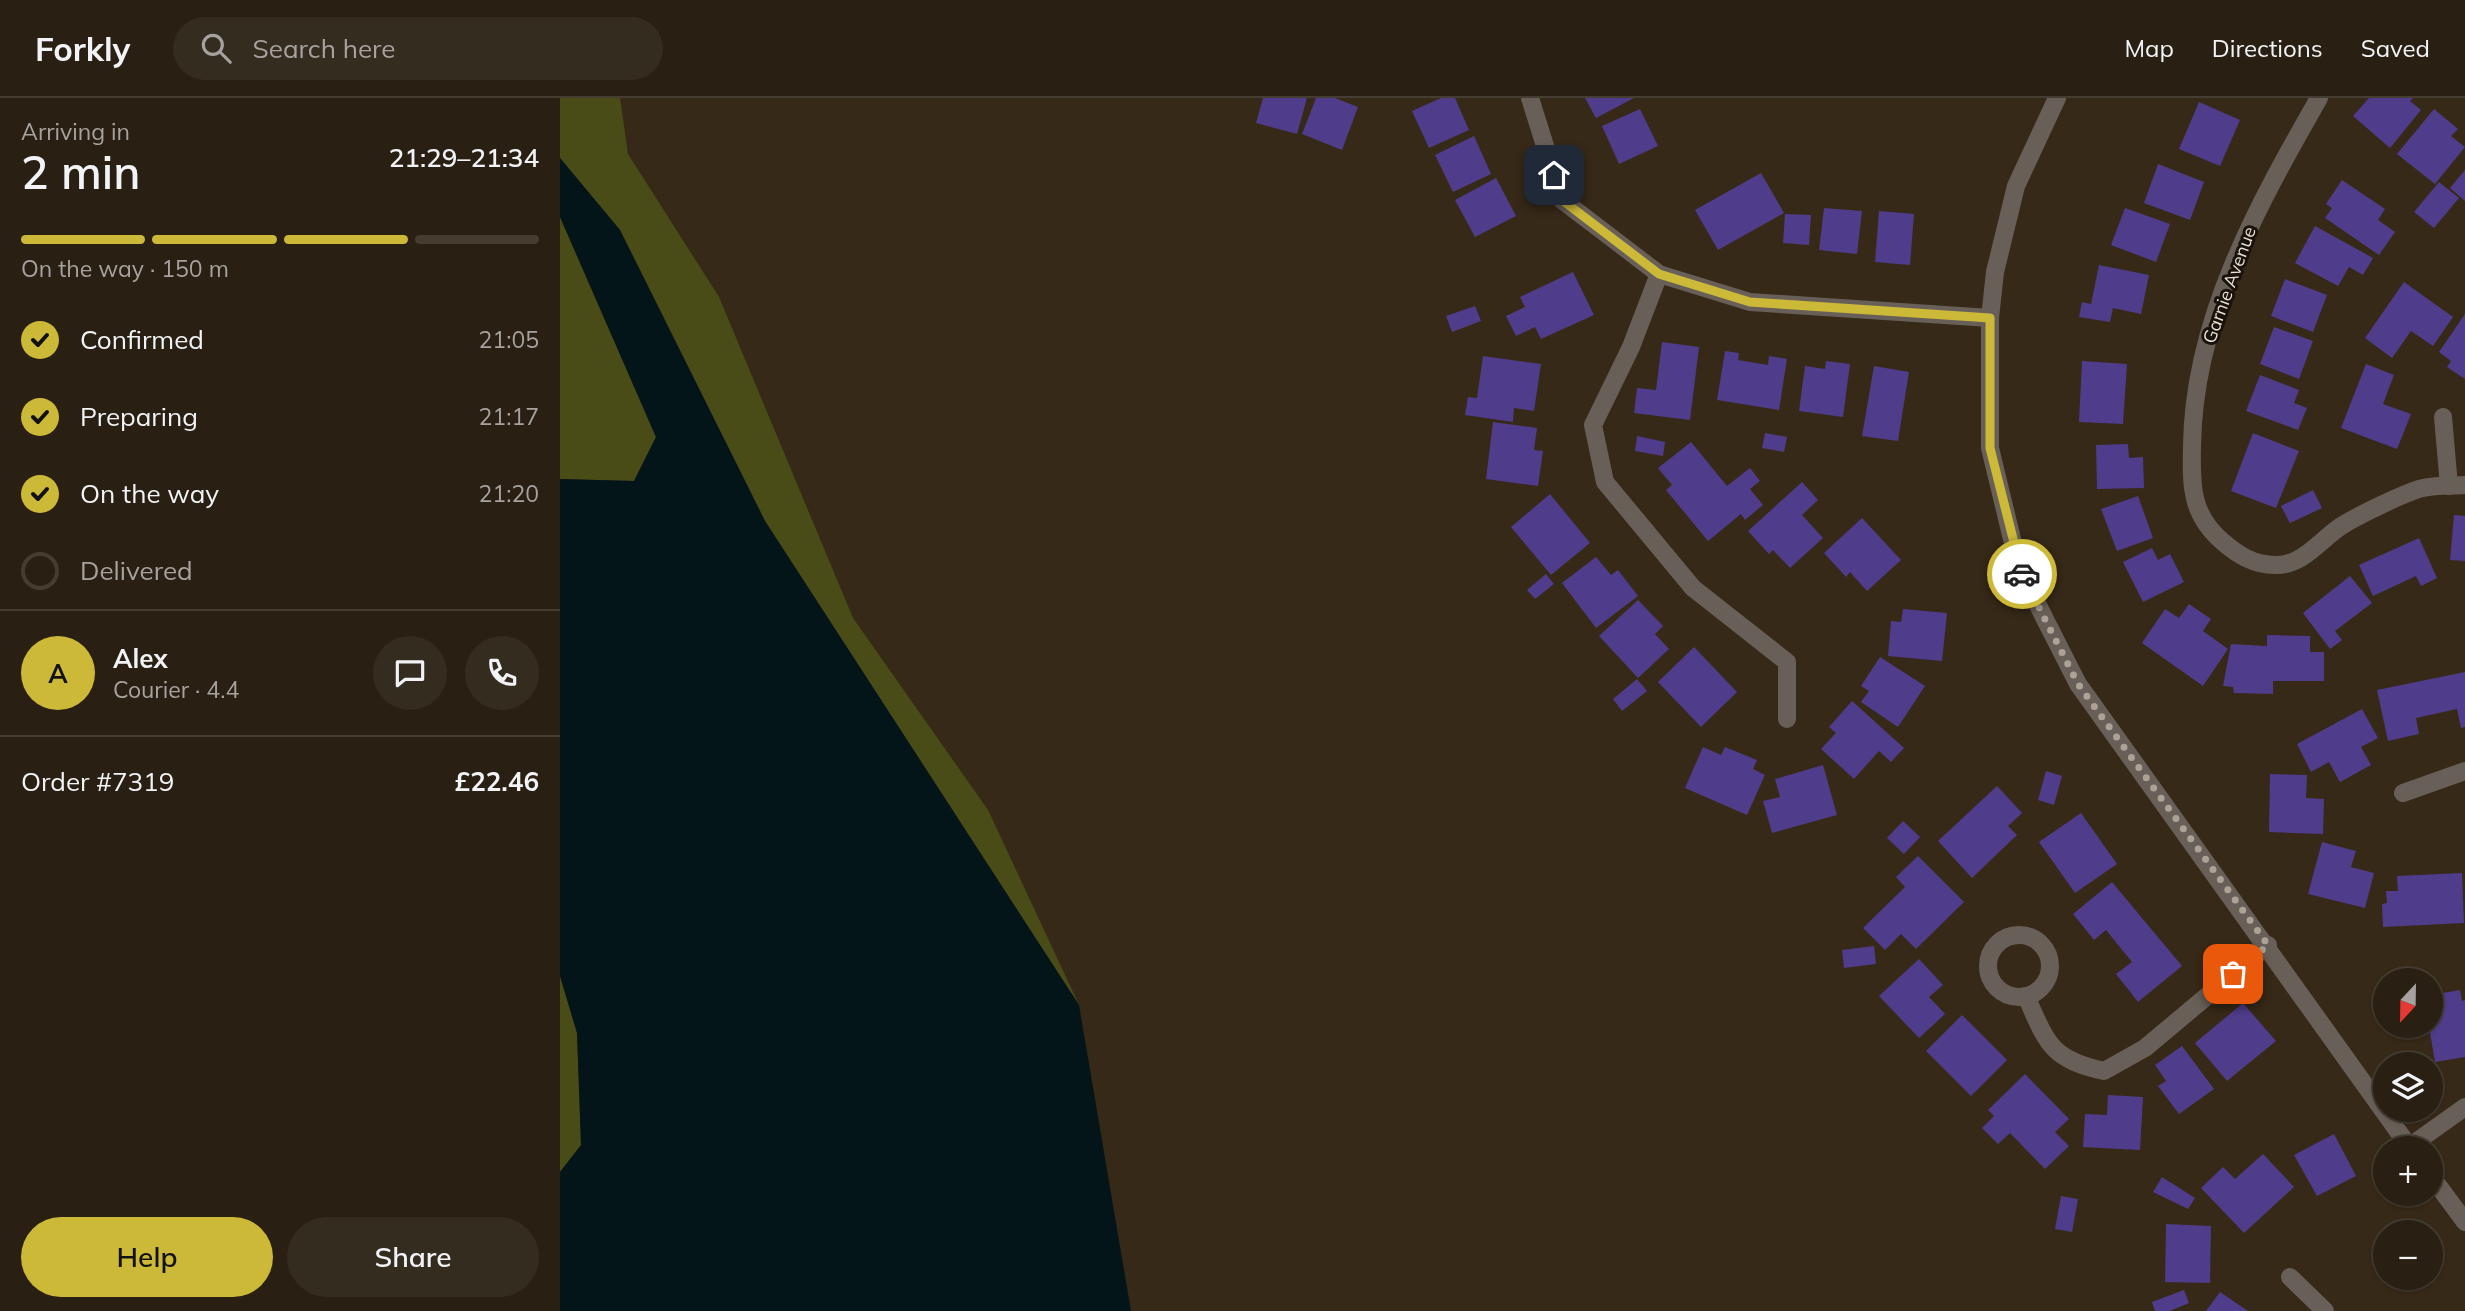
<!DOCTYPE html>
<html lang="en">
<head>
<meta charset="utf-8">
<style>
	:root { --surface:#291f12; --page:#352c20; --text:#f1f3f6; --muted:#a5a29f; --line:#453d32; --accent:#cdb938 }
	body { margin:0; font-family:Mulish,sans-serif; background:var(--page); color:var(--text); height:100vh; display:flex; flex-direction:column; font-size:26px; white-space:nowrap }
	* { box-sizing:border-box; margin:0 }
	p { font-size:23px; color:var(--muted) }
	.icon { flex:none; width:38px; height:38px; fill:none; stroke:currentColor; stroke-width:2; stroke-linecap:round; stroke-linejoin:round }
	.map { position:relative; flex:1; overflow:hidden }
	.panel { display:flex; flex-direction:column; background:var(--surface); width:560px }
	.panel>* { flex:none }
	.needle { width:46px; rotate:202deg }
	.controls { position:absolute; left:1813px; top:870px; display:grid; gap:14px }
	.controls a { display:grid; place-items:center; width:70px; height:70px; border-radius:50%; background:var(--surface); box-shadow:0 2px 5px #0004,0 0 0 2px var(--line); font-size:35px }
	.pin { position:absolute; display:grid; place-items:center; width:60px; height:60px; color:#fff; margin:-30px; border-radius:14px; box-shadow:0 4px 10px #0006 }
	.courier { position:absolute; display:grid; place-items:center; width:70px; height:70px; margin:-35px; border:5px solid #cdb938; border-radius:50%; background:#fff; color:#222; box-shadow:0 2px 9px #0007 }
	.overview em { font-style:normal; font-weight:600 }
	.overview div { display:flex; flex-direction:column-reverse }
	.overview { display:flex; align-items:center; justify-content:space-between; height:119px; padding:0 21px }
	h1 { font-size:46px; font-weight:600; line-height:52px }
	.bar { display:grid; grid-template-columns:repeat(4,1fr); gap:10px 7px; align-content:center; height:84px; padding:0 21px }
	.bar i { height:9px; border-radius:5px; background:var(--line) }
	.bar .on { background:var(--accent) }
	.bar p { grid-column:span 4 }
	.line { display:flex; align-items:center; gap:18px; padding:0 21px; border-top:2px solid var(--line) }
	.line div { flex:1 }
	.round { display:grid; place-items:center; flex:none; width:74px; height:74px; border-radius:37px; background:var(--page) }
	ol { padding:0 21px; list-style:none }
	li { display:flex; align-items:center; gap:21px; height:77px }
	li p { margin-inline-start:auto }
	li .icon { padding:7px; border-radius:50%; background:var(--accent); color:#111; stroke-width:4 }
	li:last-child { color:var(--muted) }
	li i { width:38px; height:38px; border:4px solid var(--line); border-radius:50% }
	.primary-button { display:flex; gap:14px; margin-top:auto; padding:14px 21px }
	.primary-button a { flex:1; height:80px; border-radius:42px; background:var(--accent); color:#111; font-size:28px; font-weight:600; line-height:80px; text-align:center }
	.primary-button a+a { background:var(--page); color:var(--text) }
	header { display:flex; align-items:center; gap:42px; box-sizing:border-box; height:98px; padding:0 35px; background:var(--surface); border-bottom:2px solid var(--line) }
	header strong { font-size:33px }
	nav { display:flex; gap:38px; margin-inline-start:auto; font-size:24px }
	.search { width:490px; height:63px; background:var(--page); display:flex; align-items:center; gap:18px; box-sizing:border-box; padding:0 24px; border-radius:38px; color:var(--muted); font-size:26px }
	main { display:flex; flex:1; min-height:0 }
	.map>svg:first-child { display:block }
</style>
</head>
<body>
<header>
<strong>Forkly</strong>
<div class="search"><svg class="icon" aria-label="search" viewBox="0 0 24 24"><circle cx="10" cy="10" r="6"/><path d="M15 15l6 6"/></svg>Search here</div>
<nav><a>Map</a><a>Directions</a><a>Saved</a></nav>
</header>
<main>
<section class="panel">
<div class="overview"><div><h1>2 min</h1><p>Arriving in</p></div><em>21:29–21:34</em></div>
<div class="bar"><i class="on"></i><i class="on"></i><i class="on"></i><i></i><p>On the way · 150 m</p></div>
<ol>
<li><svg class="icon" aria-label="check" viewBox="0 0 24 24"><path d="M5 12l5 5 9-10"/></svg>Confirmed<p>21:05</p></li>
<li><svg class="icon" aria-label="check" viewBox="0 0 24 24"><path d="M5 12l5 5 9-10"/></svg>Preparing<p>21:17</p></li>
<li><svg class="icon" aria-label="check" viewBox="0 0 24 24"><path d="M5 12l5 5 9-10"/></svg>On the way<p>21:20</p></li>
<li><i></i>Delivered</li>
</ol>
<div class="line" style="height:126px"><b class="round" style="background:var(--accent);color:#111">A</b><div><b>Alex</b><p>Courier · 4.4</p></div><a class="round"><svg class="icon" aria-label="chat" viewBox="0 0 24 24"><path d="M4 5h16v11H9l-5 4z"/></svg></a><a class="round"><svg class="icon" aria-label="phone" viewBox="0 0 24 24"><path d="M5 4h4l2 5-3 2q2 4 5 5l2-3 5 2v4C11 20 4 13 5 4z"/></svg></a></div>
<div class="line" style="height:91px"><div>Order #7319</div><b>£22.46</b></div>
<div class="primary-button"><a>Help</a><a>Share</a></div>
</section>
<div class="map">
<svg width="1905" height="1213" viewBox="0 0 1905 1213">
	<rect width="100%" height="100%" fill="#372918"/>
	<g fill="#494c17">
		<polygon points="0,0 60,0 68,56 159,199 293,520 428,712 519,907 205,423 60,132 0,60"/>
		<polygon points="0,119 96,339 74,383 0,381"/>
		<polygon points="0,878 17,935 21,1047 0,1074"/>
	</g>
	<polygon fill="#04151a" points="0,60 60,132 205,423 519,907 571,1213 0,1213 0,1074 21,1047 17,935 0,878 0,381 74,383 96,339 0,119"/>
	<g fill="#4f3c8b">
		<polygon points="703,0 747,0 737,36 696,25"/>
		<polygon points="756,0 775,0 798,9 782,52 742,36"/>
		<polygon points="881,0 895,0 909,32 869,50 852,13"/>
		<polygon points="1025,0 1074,0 1036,20"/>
		<polygon points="1809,0 1853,0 1850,3 1861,12 1830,50 1793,18"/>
		<polygon points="1639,4 1680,22 1660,68 1619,51"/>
		<polygon points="1080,11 1098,48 1059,66 1042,28"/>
		<polygon points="1874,11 1898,31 1891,38 1905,49 1875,86 1837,56"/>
		<polygon points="914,38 931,76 893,94 875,57"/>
		<polygon points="1598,66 1644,84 1630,122 1584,105"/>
		<polygon points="1905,72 1905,103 1890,90"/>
		<polygon points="1201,75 1224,115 1158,152 1135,112"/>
		<polygon points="936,80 956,118 915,139 895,102"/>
		<polygon points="1782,82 1825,111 1818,122 1835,134 1819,157 1765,120 1772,110 1766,106"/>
		<polygon points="1879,84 1899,100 1874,130 1854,114"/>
		<polygon points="1264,110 1302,113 1297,156 1259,152"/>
		<polygon points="1565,110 1610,126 1596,164 1551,147"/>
		<polygon points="1319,113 1354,116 1350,167 1315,164"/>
		<polygon points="1225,116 1251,117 1249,147 1223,145"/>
		<polygon points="1755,128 1813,160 1803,177 1789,169 1778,188 1735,165"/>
		<polygon points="1539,167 1589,177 1581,216 1553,210 1550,224 1519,219 1522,204 1531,206"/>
		<polygon points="1013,174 1034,217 981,241 975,229 956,238 946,218 965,209 960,199"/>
		<polygon points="1725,181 1767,197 1753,234 1711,218"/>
		<polygon points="1844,184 1893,219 1873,248 1851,233 1832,260 1805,240"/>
		<polygon points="915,208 921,223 892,234 886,218"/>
		<polygon points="1905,216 1905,281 1887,269 1891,263 1879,254"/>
		<polygon points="1714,229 1753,243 1739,281 1700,266"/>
		<polygon points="1102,244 1139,249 1130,322 1074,315 1077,290 1096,292"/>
		<polygon points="1165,253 1179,255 1178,262 1208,267 1209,258 1227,261 1219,312 1157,302"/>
		<polygon points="923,258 981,266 974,313 954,310 953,324 905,317 908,299 917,300"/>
		<polygon points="1266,263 1290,266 1283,319 1239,313 1245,268 1265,271"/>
		<polygon points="1522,263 1567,266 1563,326 1519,324"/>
		<polygon points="1806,266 1834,277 1823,306 1851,316 1837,351 1781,330"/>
		<polygon points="1314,268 1349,274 1338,343 1302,338"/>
		<polygon points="1700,277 1739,292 1734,305 1747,310 1738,332 1686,313"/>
		<polygon points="933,324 977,330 974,352 983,353 978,388 926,381"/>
		<polygon points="1205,335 1227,339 1224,354 1202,350"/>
		<polygon points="1693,335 1739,353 1716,410 1671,393"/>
		<polygon points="1077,338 1105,344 1103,358 1075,353"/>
		<polygon points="1131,344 1167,388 1190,370 1200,383 1190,391 1203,407 1185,422 1181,416 1148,443 1106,392 1112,387 1098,370"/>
		<polygon points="1568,346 1569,360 1583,359 1584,390 1537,391 1536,347"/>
		<polygon points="1242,384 1258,402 1242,417 1263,440 1230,470 1213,452 1209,456 1188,433"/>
		<polygon points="1753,392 1762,410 1730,425 1721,408"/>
		<polygon points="990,396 1030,445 991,477 951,429"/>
		<polygon points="1578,398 1593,440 1557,453 1541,411"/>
		<polygon points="1894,417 1905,418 1905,463 1890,462"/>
		<polygon points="1302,420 1341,462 1307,493 1290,474 1286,479 1264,455"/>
		<polygon points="1859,440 1877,480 1861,488 1856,478 1813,498 1799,467"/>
		<polygon points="1592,450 1598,462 1610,456 1624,484 1583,504 1563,464"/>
		<polygon points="1036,459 1051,477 1058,472 1078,498 1036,530 1002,485"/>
		<polygon points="986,476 994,486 975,501 967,492"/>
		<polygon points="1790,478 1812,505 1775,533 1782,542 1770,551 1743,515"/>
		<polygon points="1078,502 1103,528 1095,536 1109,551 1078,580 1039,538"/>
		<polygon points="1629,506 1651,521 1643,533 1668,551 1643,588 1582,545 1605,511 1619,520"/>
		<polygon points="1343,511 1387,515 1382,563 1328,558 1331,523 1341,524"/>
		<polygon points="1707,537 1750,538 1750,554 1764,554 1764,583 1713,583 1713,596 1674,595 1673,589 1663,588 1671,546 1707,548"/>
		<polygon points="1134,549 1177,594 1141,629 1098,584"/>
		<polygon points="1320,559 1365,588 1338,629 1301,604 1309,593 1301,588"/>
		<polygon points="1905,574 1905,629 1901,630 1897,611 1856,620 1859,636 1828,643 1817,592"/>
		<polygon points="1077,581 1087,593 1062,613 1053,601"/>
		<polygon points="1292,603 1344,650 1331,664 1319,653 1294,681 1261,651 1276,635 1269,629"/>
		<polygon points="1802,611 1818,640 1801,649 1811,667 1780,684 1769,664 1751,674 1737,646"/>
		<polygon points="1143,649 1161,657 1165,649 1197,662 1193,671 1205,677 1187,717 1125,690"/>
		<polygon points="1263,667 1277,717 1212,735 1203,703 1220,699 1215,681"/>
		<polygon points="1486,673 1502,678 1494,707 1478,702"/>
		<polygon points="1710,676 1747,677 1746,700 1764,701 1763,736 1709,734"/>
		<polygon points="1437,688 1462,715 1448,728 1457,737 1412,780 1378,743"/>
		<polygon points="1521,715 1557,766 1515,795 1479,744"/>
		<polygon points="1343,723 1360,739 1344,756 1327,740"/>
		<polygon points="1762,744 1796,753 1791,769 1814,775 1805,810 1748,796"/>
		<polygon points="1358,758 1404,804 1356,851 1341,836 1325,852 1303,830 1345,789 1336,779"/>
		<polygon points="1902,775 1904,825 1823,829 1822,806 1827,805 1826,793 1838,793 1837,778"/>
		<polygon points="1552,784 1622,868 1578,904 1556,876 1572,864 1546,832 1534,842 1513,816"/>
		<polygon points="1314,848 1316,866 1284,870 1282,852"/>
		<polygon points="1359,861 1383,887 1369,899 1385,916 1359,940 1319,898"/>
		<polygon points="1900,892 1902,903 1905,902 1905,959 1875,964 1869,928 1871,897"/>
		<polygon points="1683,905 1716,943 1667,983 1635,945"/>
		<polygon points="1402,917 1447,962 1411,998 1366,953"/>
		<polygon points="1622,948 1654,991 1619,1016 1598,988 1606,983 1595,967"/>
		<polygon points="1465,976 1509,1021 1495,1034 1509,1048 1485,1071 1450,1035 1438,1046 1422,1030 1434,1018 1428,1012"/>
		<polygon points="1548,997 1583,999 1580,1052 1523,1049 1525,1016 1547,1017"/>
		<polygon points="1774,1036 1796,1078 1757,1098 1734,1057"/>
		<polygon points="1703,1056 1734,1089 1684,1135 1641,1090 1663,1069 1675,1081"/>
		<polygon points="1602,1079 1635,1100 1628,1111 1593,1094"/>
		<polygon points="1501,1098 1518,1101 1512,1134 1495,1131"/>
		<polygon points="1606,1126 1651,1128 1650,1185 1605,1184"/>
		<polygon points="1624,1192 1629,1205 1610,1213 1595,1213 1592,1204"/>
		<polygon points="1660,1194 1688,1213 1646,1213"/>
	</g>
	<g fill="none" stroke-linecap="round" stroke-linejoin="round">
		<g stroke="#686058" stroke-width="18">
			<polyline points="970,0 1002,102 1099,176 1190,204 1430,220"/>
			<path d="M 1759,0 C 1698,107 1633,222 1632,349 C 1631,388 1631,417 1663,444 C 1678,457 1694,467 1715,467 C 1741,468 1758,445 1777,431 C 1790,421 1848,393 1863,390 C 1876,387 1891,388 1905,387"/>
			<polyline points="1099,176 1071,249 1033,327 1045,384 1133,490 1227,564 1227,621"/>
			<polyline points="1883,319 1889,388"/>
			<polyline points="1843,695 1905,673"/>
			<circle cx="1459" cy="868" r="31"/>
			<path d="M 1466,898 C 1487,945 1490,961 1544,973 L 1585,950 L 1708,847"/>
			<polyline points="1849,1049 1905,1009"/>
			<polyline points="1730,1179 1765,1213"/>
		</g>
		<g stroke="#686058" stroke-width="18">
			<polyline points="1497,0 1456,88 1435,174 1430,220 1430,350 1459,470 1518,586 1850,1050"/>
			<polyline points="1871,1078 1905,1124"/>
		</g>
	</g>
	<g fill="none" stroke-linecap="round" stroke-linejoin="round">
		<polyline stroke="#ada295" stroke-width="7" stroke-dasharray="0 12.6" points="1462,476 1518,586 1708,847 1673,876"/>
		<polyline stroke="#cdb938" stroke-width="9" points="994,77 1002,102 1099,176 1190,204 1430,220 1430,350 1462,476"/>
	</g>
	<g text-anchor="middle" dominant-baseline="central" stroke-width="6" stroke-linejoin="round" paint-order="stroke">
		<g font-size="18" fill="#ece3d8" stroke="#19130c">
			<text transform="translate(1669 187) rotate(-70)">Garnie Avenue</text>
		</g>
	</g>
</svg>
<div class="controls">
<a><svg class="needle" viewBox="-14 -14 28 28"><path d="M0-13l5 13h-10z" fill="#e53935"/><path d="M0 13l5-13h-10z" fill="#a5a29f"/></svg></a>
<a><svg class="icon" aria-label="layers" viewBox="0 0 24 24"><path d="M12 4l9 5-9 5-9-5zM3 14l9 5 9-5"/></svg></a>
<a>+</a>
<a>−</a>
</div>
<div class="pin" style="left:1673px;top:876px;background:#ea580c"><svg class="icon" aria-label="bag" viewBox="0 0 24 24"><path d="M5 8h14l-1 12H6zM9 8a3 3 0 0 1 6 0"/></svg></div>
<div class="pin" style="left:994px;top:77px;background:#1f2937"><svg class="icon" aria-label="home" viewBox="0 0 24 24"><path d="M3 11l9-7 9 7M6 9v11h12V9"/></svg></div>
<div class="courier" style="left:1462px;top:476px"><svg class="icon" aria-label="car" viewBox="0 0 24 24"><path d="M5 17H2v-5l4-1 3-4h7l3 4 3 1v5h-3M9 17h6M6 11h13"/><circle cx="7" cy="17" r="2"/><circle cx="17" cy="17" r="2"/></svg></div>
</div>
</main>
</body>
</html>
